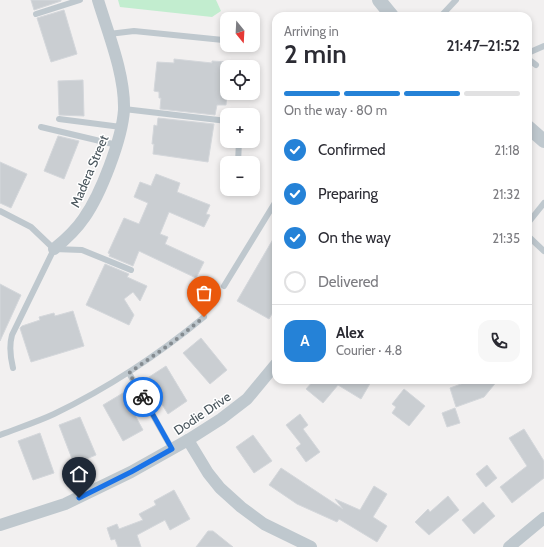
<!DOCTYPE html>
<html lang="en">
<head>
<meta charset="utf-8">
<style>
	:root { --surface:#fff; --page:#f7f7f7; --text:#2b2b33; --muted:#7c7c81; --line:#e1e1e2; --accent:#2582d7 }
	body { margin:0; font-family:Cabin,sans-serif; background:var(--page); color:var(--text); height:100vh; display:flex; flex-direction:column; font-size:15px; white-space:nowrap }
	* { box-sizing:border-box; margin:0 }
	p { font-size:13px; color:var(--muted) }
	.icon { flex:none; width:22px; height:22px; fill:none; stroke:currentColor; stroke-width:2; stroke-linecap:round; stroke-linejoin:round }
	.map { position:relative; flex:1; overflow:hidden }
	.panel { position:absolute; left:272px; top:12px; width:260px; height:372px; display:flex; flex-direction:column; background:var(--surface); border-radius:12px; box-shadow:0 2px 6px #0003 }
	.panel>* { flex:none }
	.needle { width:26px; rotate:162deg }
	.tools { position:absolute; left:220px; top:12px; display:grid; gap:8px }
	.tools a { display:grid; place-items:center; width:40px; height:40px; border-radius:8px; background:var(--surface); box-shadow:0 2px 6px #0003; font-size:20px }
	.pin { position:absolute; display:grid; place-items:center; width:34px; height:34px; color:#fff; margin:-41px -17px; border-radius:50% 50% 50% 0; rotate:-45deg; box-shadow:0 0 4px #0007 }
	.pin .icon { rotate:45deg }
	.courier { position:absolute; display:grid; place-items:center; width:40px; height:40px; margin:-20px; border:3px solid #1a73e8; border-radius:50%; background:#fff; color:#222; box-shadow:0 1px 5px #0007 }
	.headline em { font-style:normal; font-weight:600 }
	.headline div { display:flex; flex-direction:column-reverse }
	.headline { display:flex; align-items:center; justify-content:space-between; height:68px; padding:0 12px }
	h1 { font-size:26px; font-weight:600; line-height:30px }
	.bar { display:grid; grid-template-columns:repeat(4,1fr); gap:6px 4px; align-content:center; height:48px; padding:0 12px }
	.bar i { height:5px; border-radius:3px; background:var(--line) }
	.bar .selected { background:var(--accent) }
	.bar p { grid-column:span 4 }
	.line { display:flex; align-items:center; gap:10px; padding:0 12px; border-top:1px solid var(--line) }
	.line div { flex:1 }
	.round { display:grid; place-items:center; flex:none; width:42px; height:42px; border-radius:12px; background:var(--page) }
	ol { padding:0 12px; list-style:none }
	li { display:flex; align-items:center; gap:12px; height:44px }
	li p { margin-inline-start:auto }
	li .icon { padding:4px; border-radius:50%; background:var(--accent); color:#fff; stroke-width:4 }
	li:last-child { color:var(--muted) }
	li i { width:22px; height:22px; border:2px solid var(--line); border-radius:50% }
	.map>svg:first-child { display:block }
</style>
</head>
<body>
<div class="map">
<svg width="544" height="547" viewBox="0 0 544 547">
	<rect width="100%" height="100%" fill="#f2f0f0"/>
	<polygon fill="#c2edcf" points="118,0 216,0 221,11 212,17 120,7"/>
	<g fill="#caced2" stroke="#d4d7db">
		<polygon points="31,0 61,0 61,1 34,10"/>
		<polygon points="64,10 77,54 51,62 37,18"/>
		<polygon points="174,59 212,63 212,61 227,62 227,93 226,105 217,105 215,115 160,109 161,98 159,98 159,92 154,91 157,62 174,63"/>
		<polygon points="83,80 84,116 59,115 58,81"/>
		<polygon points="158,118 214,124 208,162 153,154 154,144 152,144 154,125 157,126"/>
		<polygon points="58,136 79,141 64,179 44,171"/>
		<polygon points="0,162 27,174 11,208 0,203"/>
		<polygon points="156,174 180,183 177,192 210,205 206,214 210,215 204,227 169,212 160,234 168,237 165,244 204,262 196,278 139,251 133,266 109,256 110,254 108,253 124,218 139,224 148,203 134,197 140,182 151,186"/>
		<polygon points="276,234 276,307 269,319 237,301"/>
		<polygon points="105,264 129,274 127,277 147,286 140,301 133,292 124,299 134,315 129,325 86,305"/>
		<polygon points="0,284 21,295 0,341"/>
		<polygon points="73,311 84,346 31,362 20,328 22,326 40,320 39,317 54,313 55,316"/>
		<polygon points="201,338 227,370 210,384 183,353"/>
		<polygon points="166,366 187,401 168,414 146,379"/>
		<polygon points="314,380 372,380 361,399 338,385 323,403 306,389"/>
		<polygon points="472,380 498,380 484,397 456,407 450,388"/>
		<polygon points="404,389 425,406 409,426 392,413 396,407 392,404"/>
		<polygon points="123,393 143,430 123,441 103,405"/>
		<polygon points="455,408 460,423 447,427 442,413"/>
		<polygon points="300,414 308,425 303,429 320,452 306,462 296,448 301,444 286,425"/>
		<polygon points="80,417 96,455 74,464 59,425"/>
		<polygon points="524,429 544,461 544,478 512,503 500,487 527,466 509,438"/>
		<polygon points="40,433 54,473 33,480 18,441"/>
		<polygon points="253,435 272,461 254,473 236,447"/>
		<polygon points="487,465 497,478 486,487 476,474"/>
		<polygon points="281,468 343,509 335,499 360,510 374,486 387,494 373,517 387,526 377,542 339,519 337,522 297,504 269,485"/>
		<polygon points="174,490 190,519 170,530 165,520 137,535 141,547 118,547 115,539 111,540 107,528 117,524 119,529 143,520 139,514 156,505 154,501"/>
		<polygon points="448,496 459,510 429,535 415,522 428,509 430,512"/>
		<polygon points="483,502 495,516 474,534 462,520"/>
		<polygon points="208,531 213,531 233,547 196,547"/>
	</g>
	<g fill="none" stroke-linecap="round" stroke-linejoin="round">
		<g stroke="#bfc8ce" stroke-width="6">
			<polyline points="36,14 80,0"/>
			<polyline points="441,16 456,0"/>
			<polyline points="109,34 134,31 223,40"/>
			<polyline points="528,53 544,46"/>
			<polyline points="528,59 536,65"/>
			<polyline points="124,109 227,121"/>
			<polyline points="59,119 121,127"/>
			<polyline points="41,127 117,145"/>
			<polyline points="238,163 239,141"/>
			<polyline points="0,211 31,227 54,249 82,250 131,270"/>
			<polyline points="528,223 544,203"/>
			<polyline points="528,236 544,251"/>
			<polyline points="224,286 276,201"/>
			<path d="M 13,368 C 10,356 9,346 12,335 L 54,249"/>
			<polyline points="129,373 172,449"/>
			<path d="M 0,435 C 18,428 37,422 54,414 C 108,388 158,355 204,317"/>
		</g>
		<g stroke="#bfc8ce" stroke-width="12">
			<path d="M 54,249 C 65,240 76,230 84,218 C 101,194 122,139 124,110 C 125,74 108,33 98,0"/>
			<polyline points="188,440 208,473 220,488 241,507 264,524 311,547"/>
			<polyline points="0,525 65,504 131,472 188,440 221,419 247,399 276,364"/>
			<polyline points="509,547 544,518"/>
		</g>
		<g stroke="#bfc8ce" stroke-width="14">
			<polyline points="379,0 392,16"/>
			<polyline points="528,127 544,141"/>
		</g>
	</g>
	<g fill="none" stroke-linecap="round" stroke-linejoin="round">
		<polyline stroke="#848b90" stroke-width="4" stroke-dasharray="0 7.2" points="143,397 129,373 173,342 204,317"/>
		<polyline stroke="#1a73e8" stroke-width="5" points="79,498 131,472 172,449 143,397"/>
	</g>
	<g text-anchor="middle" dominant-baseline="central" stroke-width="3" stroke-linejoin="round" paint-order="stroke">
		<g font-size="13" fill="#49555c" stroke="#fff">
			<text transform="translate(89 171) rotate(-67)">Madera Street</text>
			<text transform="translate(202 413) rotate(-34)">Dodie Drive</text>
		</g>
	</g>
</svg>
<div class="tools">
<a><svg class="needle" viewBox="-14 -14 28 28"><path d="M0-13l5 13h-10z" fill="#e53935"/><path d="M0 13l5-13h-10z" fill="#7c7c81"/></svg></a>
<a><svg class="icon" aria-label="locate" viewBox="0 0 24 24"><circle cx="12" cy="12" r="6"/><path d="M12 2v4M12 18v4M2 12h4M18 12h4"/></svg></a>
<a>+</a>
<a>−</a>
</div>
<div class="pin" style="left:204px;top:317px;background:#ea580c"><svg class="icon" aria-label="bag" viewBox="0 0 24 24"><path d="M5 8h14l-1 12H6zM9 8a3 3 0 0 1 6 0"/></svg></div>
<div class="pin" style="left:79px;top:498px;background:#1f2937"><svg class="icon" aria-label="home" viewBox="0 0 24 24"><path d="M3 11l9-7 9 7M6 9v11h12V9"/></svg></div>
<div class="courier" style="left:143px;top:397px"><svg class="icon" aria-label="bike" viewBox="0 0 24 24"><circle cx="6" cy="16" r="4"/><circle cx="18" cy="16" r="4"/><path d="M6 16l4-8h5l3 8M10 8l3 8H6M13 5h3"/></svg></div>
<section class="panel">
<div class="headline"><div><h1>2 min</h1><p>Arriving in</p></div><em>21:47–21:52</em></div>
<div class="bar"><i class="selected"></i><i class="selected"></i><i class="selected"></i><i></i><p>On the way · 80 m</p></div>
<ol>
<li><svg class="icon" aria-label="check" viewBox="0 0 24 24"><path d="M5 12l5 5 9-10"/></svg>Confirmed<p>21:18</p></li>
<li><svg class="icon" aria-label="check" viewBox="0 0 24 24"><path d="M5 12l5 5 9-10"/></svg>Preparing<p>21:32</p></li>
<li><svg class="icon" aria-label="check" viewBox="0 0 24 24"><path d="M5 12l5 5 9-10"/></svg>On the way<p>21:35</p></li>
<li><i></i>Delivered</li>
</ol>
<div class="line" style="height:72px"><b class="round" style="background:var(--accent);color:#fff">A</b><div><b>Alex</b><p>Courier · 4.8</p></div><a class="round"><svg class="icon" aria-label="phone" viewBox="0 0 24 24"><path d="M5 4h4l2 5-3 2q2 4 5 5l2-3 5 2v4C11 20 4 13 5 4z"/></svg></a></div>
</section>
</div>
</body>
</html>
